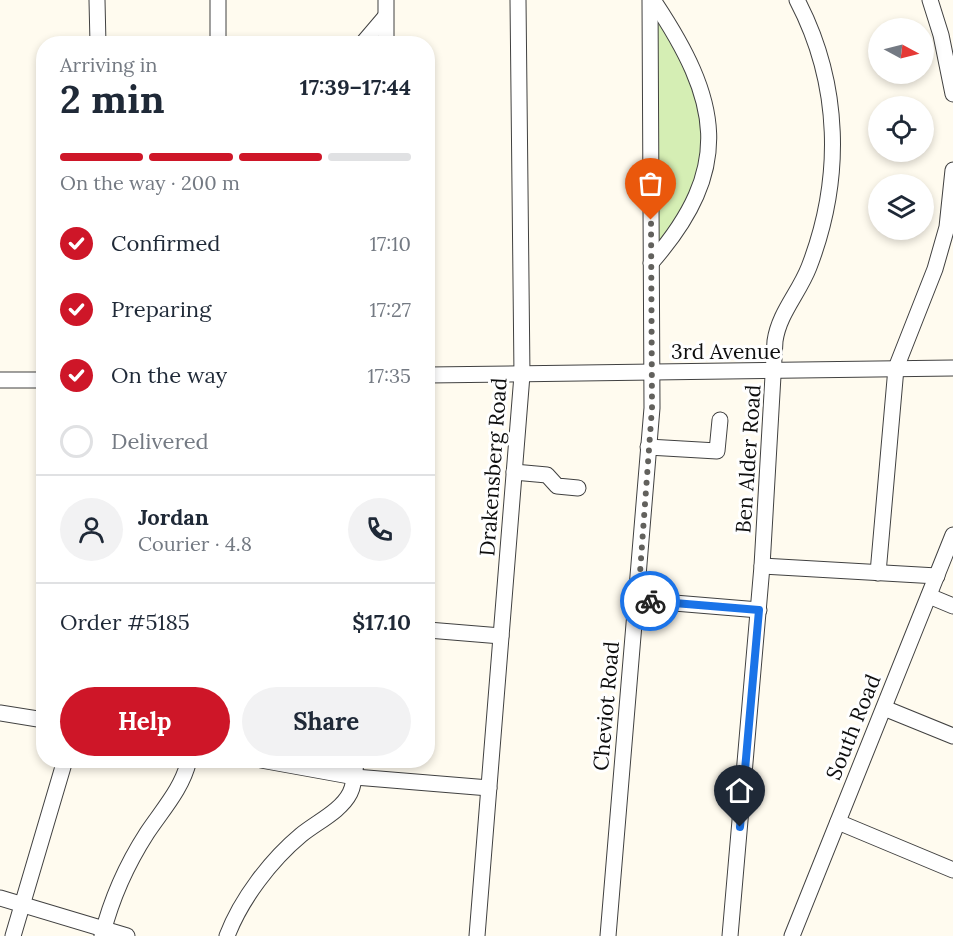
<!DOCTYPE html>
<html lang="en">
<head>
<meta charset="utf-8">
<style>
	:root { --surface:#fff; --page:#f2f2f3; --text:#1f2937; --muted:#747a83; --line:#e0e1e3; --accent:#ce1628 }
	body { margin:0; font-family:Lora,serif; background:var(--page); color:var(--text); height:100vh; display:flex; flex-direction:column; font-size:22px; white-space:nowrap }
	* { box-sizing:border-box; margin:0 }
	p { font-size:20px; color:var(--muted) }
	.icon { flex:none; width:33px; height:33px; fill:none; stroke:currentColor; stroke-width:2; stroke-linecap:round; stroke-linejoin:round }
	.map { position:relative; flex:1; overflow:hidden }
	.drawer { position:absolute; left:36px; top:36px; width:399px; height:732px; display:flex; flex-direction:column; background:var(--surface); border-radius:24px; box-shadow:0 3px 9px #0003 }
	.drawer>* { flex:none }
	.needle { width:39px; rotate:97deg }
	.controls { position:absolute; left:868px; top:18px; display:grid; gap:12px }
	.controls a { display:grid; place-items:center; width:66px; height:66px; border-radius:50%; background:var(--surface); box-shadow:0 3px 9px #0003; font-size:30px }
	.pin { position:absolute; display:grid; place-items:center; width:51px; height:51px; color:#fff; margin:-62px -26px; border-radius:50% 50% 50% 0; rotate:-45deg; box-shadow:0 0 6px #0007 }
	.pin .icon { rotate:45deg }
	.courier { position:absolute; display:grid; place-items:center; width:60px; height:60px; margin:-30px; border:4px solid #1a73e8; border-radius:50%; background:#fff; color:#222; box-shadow:0 2px 8px #0007 }
	.overview em { font-style:normal; font-weight:700 }
	.overview div { display:flex; flex-direction:column-reverse }
	.overview { display:flex; align-items:center; justify-content:space-between; height:102px; padding:0 24px }
	h1 { font-size:39px; font-weight:700; line-height:45px }
	.bar { display:grid; grid-template-columns:repeat(4,1fr); gap:9px 6px; align-content:center; height:72px; padding:0 24px }
	.bar i { height:8px; border-radius:4px; background:var(--line) }
	.bar .selected { background:var(--accent) }
	.bar p { grid-column:span 4 }
	.line { display:flex; align-items:center; gap:15px; padding:0 24px; border-top:2px solid var(--line) }
	.line div { flex:1 }
	.round { display:grid; place-items:center; flex:none; width:63px; height:63px; border-radius:32px; background:var(--page) }
	ol { padding:0 24px; list-style:none }
	li { display:flex; align-items:center; gap:18px; height:66px }
	li p { margin-inline-start:auto }
	li .icon { padding:6px; border-radius:50%; background:var(--accent); color:#fff; stroke-width:4 }
	li:last-child { color:var(--muted) }
	li i { width:33px; height:33px; border:3px solid var(--line); border-radius:50% }
	.action { display:flex; gap:12px; margin-top:auto; padding:12px 24px }
	.action a { flex:1; height:69px; border-radius:36px; background:var(--accent); color:#fff; font-size:24px; font-weight:700; line-height:69px; text-align:center }
	.action a+a { background:var(--page); color:var(--text) }
	.map>svg:first-child { display:block }
</style>
</head>
<body>
<div class="map">
<svg width="953" height="936" viewBox="0 0 953 936">
	<rect width="100%" height="100%" fill="#fffbef"/>
	<polygon fill="#d5eeb4" points="660,21 687,62 707,123 700,188 656,253 654,22"/>
	<g fill="none" stroke-linecap="round" stroke-linejoin="round">
		<defs>
			<g id="minor">
				<polyline points="97,0 98,44"/>
				<polyline points="218,0 218,44"/>
				<polyline points="386,0 386,44"/>
				<polyline points="930,0 941,35 953,94"/>
				<polyline points="362,44 385,17"/>
				<path d="M 651,263 C 735,167 720,100 653,0"/>
				<polyline points="428,375 953,368"/>
				<polyline points="0,380 44,380"/>
				<polyline points="648,447 717,451 720,420"/>
				<polyline points="514,472 547,475 557,486 578,488"/>
				<polyline points="762,566 937,576"/>
				<polyline points="878,573 896,368 935,269 947,227 953,170"/>
				<polyline points="929,596 953,606"/>
				<polyline points="638,600 759,610"/>
				<polyline points="428,630 501,636"/>
				<polyline points="884,708 953,736"/>
				<polyline points="0,713 44,720"/>
				<polyline points="261,760 355,777 489,788"/>
				<polyline points="838,822 953,870"/>
				<polyline points="0,898 127,936"/>
				<polyline points="13,936 65,760"/>
				<path d="M 102,936 C 111,900 127,864 147,833 C 163,809 182,789 189,760"/>
				<path d="M 227,936 C 241,899 271,860 301,835 C 317,822 341,811 350,793 C 355,783 355,771 356,760"/>
				<polyline points="477,936 522,375 518,0"/>
				<polyline points="608,936 652,408 650,0"/>
				<path d="M 730,936 L 762,566 L 775,341 C 779,313 799,293 809,267 C 843,179 841,84 797,0"/>
				<polyline points="792,936 953,535"/>
			</g>
		</defs>
		<use href="#minor" stroke="#414141" stroke-width="17"/>
		<use href="#minor" stroke="#fff" stroke-width="15"/>
	</g>
	<g fill="none" stroke-linecap="round" stroke-linejoin="round">
		<polyline stroke="#62615d" stroke-width="6" stroke-dasharray="0 10.8" points="650,601 638,600 652,408 651,220"/>
		<polyline stroke="#1a73e8" stroke-width="8" points="650,601 759,610 740,827"/>
	</g>
	<g text-anchor="middle" dominant-baseline="central" stroke-width="6" stroke-linejoin="round" paint-order="stroke">
		<g font-size="21" fill="#0e0e0e" stroke="#fff">
			<text x="726" y="351">3rd Avenue</text>
			<text transform="translate(748 459) rotate(-86)">Ben Alder Road</text>
			<text transform="translate(493 467) rotate(-86)">Drakensberg Road</text>
			<text transform="translate(606 706) rotate(-85)">Cheviot Road</text>
			<text transform="translate(853 727) rotate(-68)">South Road</text>
		</g>
	</g>
</svg>
<div class="controls">
<a><svg class="needle" viewBox="-14 -14 28 28"><path d="M0-13l5 13h-10z" fill="#e53935"/><path d="M0 13l5-13h-10z" fill="#747a83"/></svg></a>
<a><svg class="icon" aria-label="locate" viewBox="0 0 24 24"><circle cx="12" cy="12" r="6"/><path d="M12 2v4M12 18v4M2 12h4M18 12h4"/></svg></a>
<a><svg class="icon" aria-label="layers" viewBox="0 0 24 24"><path d="M12 4l9 5-9 5-9-5zM3 14l9 5 9-5"/></svg></a>
</div>
<div class="pin" style="left:651px;top:220px;background:#ea580c"><svg class="icon" aria-label="bag" viewBox="0 0 24 24"><path d="M5 8h14l-1 12H6zM9 8a3 3 0 0 1 6 0"/></svg></div>
<div class="pin" style="left:740px;top:827px;background:#1f2937"><svg class="icon" aria-label="home" viewBox="0 0 24 24"><path d="M3 11l9-7 9 7M6 9v11h12V9"/></svg></div>
<div class="courier" style="left:650px;top:601px"><svg class="icon" aria-label="bike" viewBox="0 0 24 24"><circle cx="6" cy="16" r="4"/><circle cx="18" cy="16" r="4"/><path d="M6 16l4-8h5l3 8M10 8l3 8H6M13 5h3"/></svg></div>
<section class="drawer">
<div class="overview"><div><h1>2 min</h1><p>Arriving in</p></div><em>17:39–17:44</em></div>
<div class="bar"><i class="selected"></i><i class="selected"></i><i class="selected"></i><i></i><p>On the way · 200 m</p></div>
<ol>
<li><svg class="icon" aria-label="check" viewBox="0 0 24 24"><path d="M5 12l5 5 9-10"/></svg>Confirmed<p>17:10</p></li>
<li><svg class="icon" aria-label="check" viewBox="0 0 24 24"><path d="M5 12l5 5 9-10"/></svg>Preparing<p>17:27</p></li>
<li><svg class="icon" aria-label="check" viewBox="0 0 24 24"><path d="M5 12l5 5 9-10"/></svg>On the way<p>17:35</p></li>
<li><i></i>Delivered</li>
</ol>
<div class="line" style="height:108px"><a class="round"><svg class="icon" aria-label="person" viewBox="0 0 24 24"><circle cx="12" cy="8" r="4"/><path d="M4 21q1-7 8-7t8 7"/></svg></a><div><b>Jordan</b><p>Courier · 4.8</p></div><a class="round"><svg class="icon" aria-label="phone" viewBox="0 0 24 24"><path d="M5 4h4l2 5-3 2q2 4 5 5l2-3 5 2v4C11 20 4 13 5 4z"/></svg></a></div>
<div class="line" style="height:78px"><div>Order #5185</div><b>$17.10</b></div>
<div class="action"><a>Help</a><a>Share</a></div>
</section>
</div>
</body>
</html>
